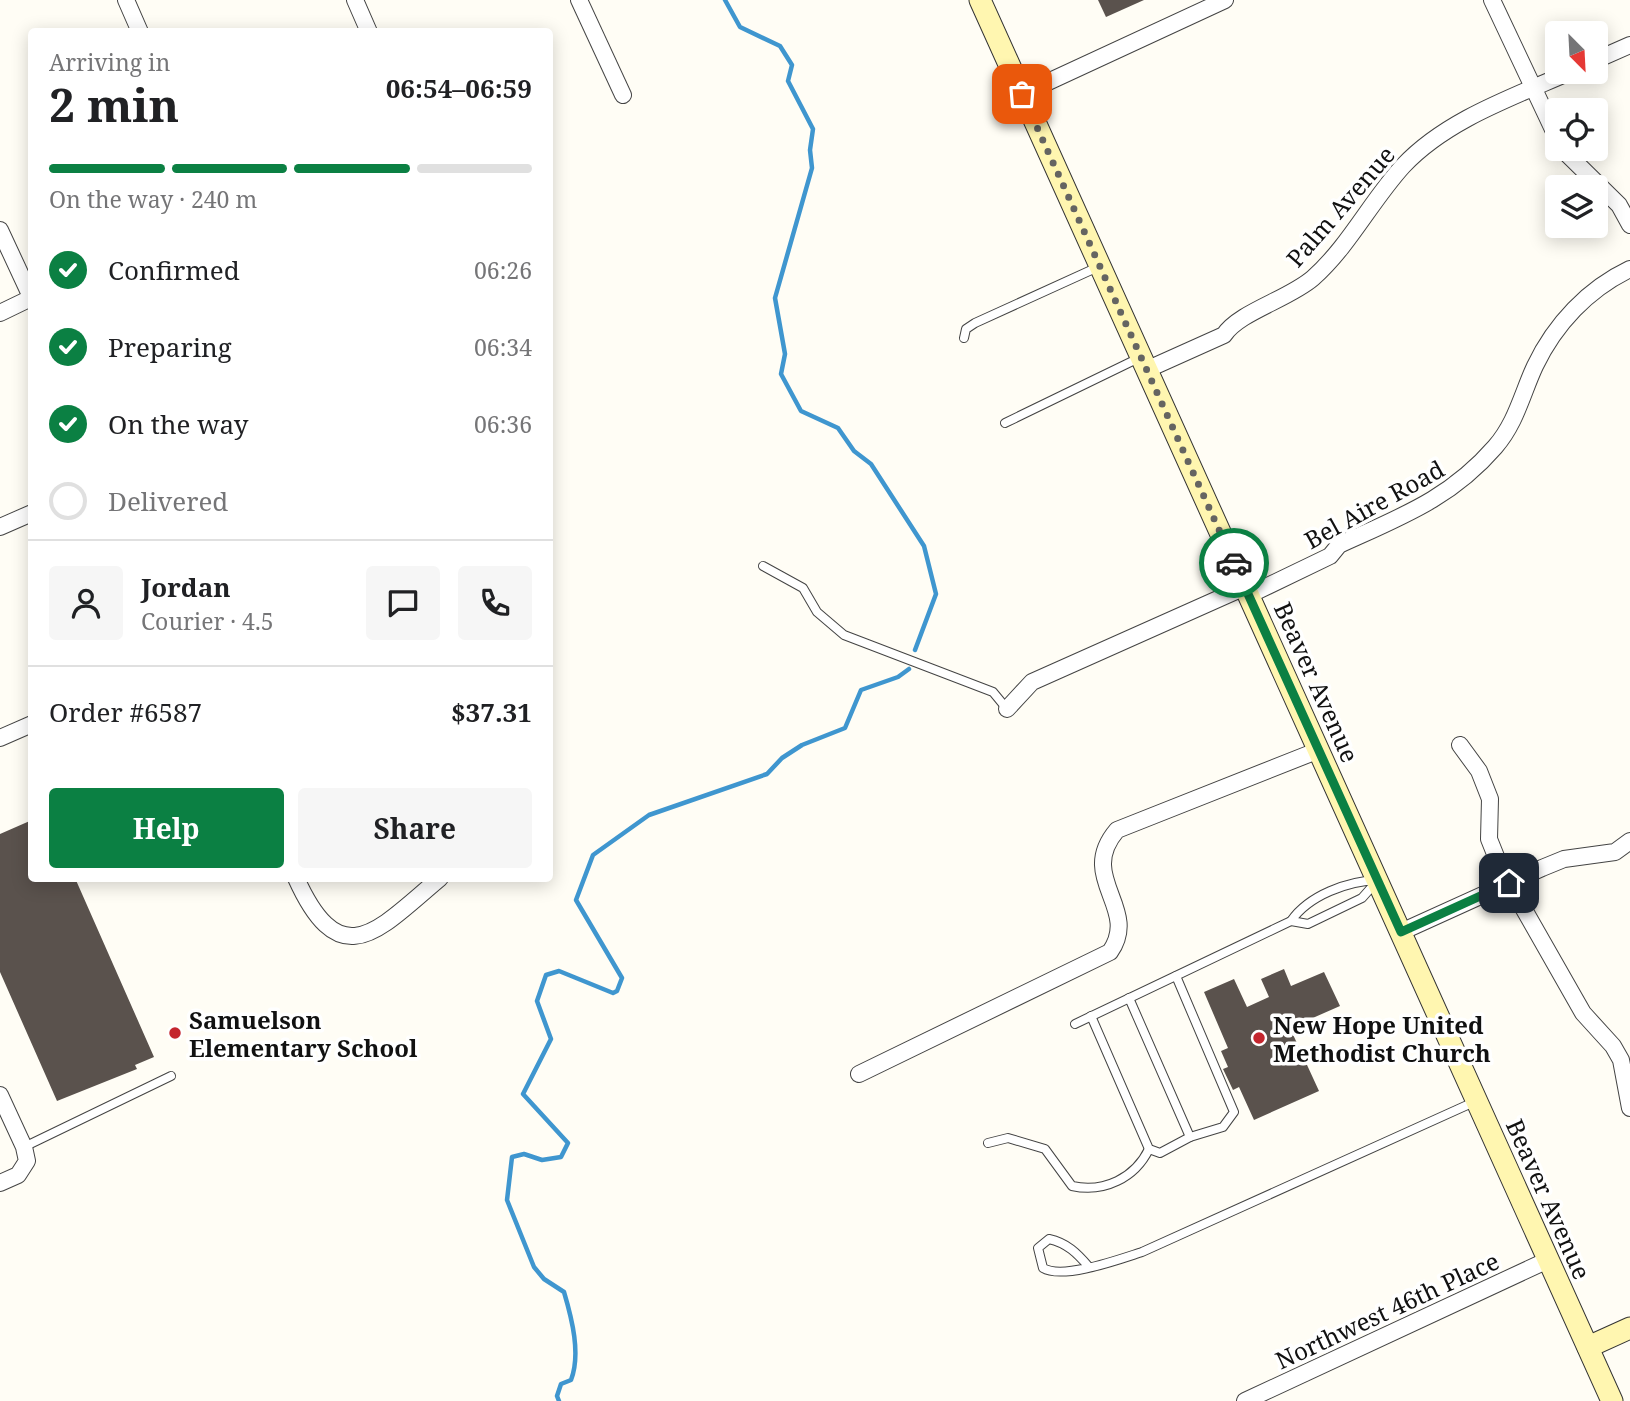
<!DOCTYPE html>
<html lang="en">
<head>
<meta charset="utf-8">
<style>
	:root { --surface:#fff; --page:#f6f6f6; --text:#202124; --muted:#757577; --line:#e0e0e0; --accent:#0b8043 }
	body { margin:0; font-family:"Noto Serif",serif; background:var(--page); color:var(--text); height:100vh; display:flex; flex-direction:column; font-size:26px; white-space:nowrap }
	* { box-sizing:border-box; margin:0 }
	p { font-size:23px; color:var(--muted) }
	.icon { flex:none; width:38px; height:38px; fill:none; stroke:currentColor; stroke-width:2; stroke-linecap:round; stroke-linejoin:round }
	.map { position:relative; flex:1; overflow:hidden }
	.side { position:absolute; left:28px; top:28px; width:525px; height:854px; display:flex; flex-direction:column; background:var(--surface); border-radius:7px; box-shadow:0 4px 18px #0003 }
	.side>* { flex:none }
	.needle { width:46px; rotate:156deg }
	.controls { position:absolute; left:1545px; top:21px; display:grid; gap:14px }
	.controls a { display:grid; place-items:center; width:63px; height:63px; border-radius:7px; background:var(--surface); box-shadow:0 4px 18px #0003; font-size:35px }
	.pin { position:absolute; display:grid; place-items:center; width:60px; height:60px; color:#fff; margin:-30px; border-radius:14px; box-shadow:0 4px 10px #0006 }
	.courier { position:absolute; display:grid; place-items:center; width:70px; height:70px; margin:-35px; border:5px solid #0b8043; border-radius:50%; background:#fff; color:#222; box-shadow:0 2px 9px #0007 }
	.head em { font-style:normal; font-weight:700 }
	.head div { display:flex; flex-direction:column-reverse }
	.head { display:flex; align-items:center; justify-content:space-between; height:119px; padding:0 21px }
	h1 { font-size:46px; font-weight:700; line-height:52px }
	.bar { display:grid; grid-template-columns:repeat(4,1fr); gap:10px 7px; align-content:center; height:84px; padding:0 21px }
	.bar i { height:9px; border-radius:5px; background:var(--line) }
	.bar .active { background:var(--accent) }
	.bar p { grid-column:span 4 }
	.line { display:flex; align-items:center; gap:18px; padding:0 21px; border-top:2px solid var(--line) }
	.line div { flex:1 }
	.round { display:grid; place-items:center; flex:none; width:74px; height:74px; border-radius:7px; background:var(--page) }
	ol { padding:0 21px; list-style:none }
	li { display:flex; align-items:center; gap:21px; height:77px }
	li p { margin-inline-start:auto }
	li .icon { padding:7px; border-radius:50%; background:var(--accent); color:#fff; stroke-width:4 }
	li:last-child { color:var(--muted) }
	li i { width:38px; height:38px; border:4px solid var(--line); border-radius:50% }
	.primary-button { display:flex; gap:14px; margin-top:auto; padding:14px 21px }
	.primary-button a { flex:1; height:80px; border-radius:7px; background:var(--accent); color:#fff; font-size:28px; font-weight:700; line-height:80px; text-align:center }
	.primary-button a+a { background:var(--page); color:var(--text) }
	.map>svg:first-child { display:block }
</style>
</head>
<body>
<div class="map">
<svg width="1630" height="1401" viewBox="0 0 1630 1401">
	<rect width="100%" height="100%" fill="#fffdf5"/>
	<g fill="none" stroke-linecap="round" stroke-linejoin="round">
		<g stroke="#3f96cf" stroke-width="4.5">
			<polyline points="725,0 740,27 780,46 792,65 788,81 813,129 810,150 812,168 775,298 785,354 781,374 801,411 838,428 854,451 871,464 924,546 936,594 915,650"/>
			<path d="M 559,1401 L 557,1396 L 561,1384 L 571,1380 C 581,1354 572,1319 564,1292 L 544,1279 L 534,1267 L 507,1200 L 512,1157 L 524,1154 L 542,1160 L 561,1157 L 568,1143 L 523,1094 L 551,1039 L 537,1001 L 546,975 L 559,971 L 613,993 L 617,991 L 622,978 L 576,900 L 593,855 L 649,815 L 767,774 L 782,758 L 802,745 L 845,728 L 861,690 L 898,677 L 909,669"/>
		</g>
	</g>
	<g fill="#5a524d">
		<polygon points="1098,0 1144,0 1106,17"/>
		<polygon points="32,820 32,878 75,878 154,1057 135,1065 137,1069 57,1101 0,972 0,834"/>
		<polygon points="1284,969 1291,986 1324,972 1340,1006 1290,1028 1319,1091 1254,1120 1239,1087 1233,1090 1223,1069 1228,1067 1221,1051 1228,1048 1204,992 1234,979 1247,1007 1269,997 1261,979"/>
	</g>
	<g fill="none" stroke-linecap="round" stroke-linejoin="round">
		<defs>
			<g id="service">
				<polyline points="964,338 966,329 975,323 1098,267"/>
				<polyline points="1005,423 1141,357"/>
				<polyline points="763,566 803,588 817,612 844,635 993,692 1007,709"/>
				<path d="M 1378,880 L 1362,898 L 1308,924 L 1291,921 C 1309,895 1348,881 1378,880 Z"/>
				<polyline points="1129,998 1190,1137 1223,1127 1234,1112 1176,976"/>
				<polyline points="1091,1016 1149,1149 1160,1153 1190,1137"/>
				<polyline points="1075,1024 1291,921"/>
				<path d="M 988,1143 L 1008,1138 L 1045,1149 L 1072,1186 C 1104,1193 1135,1178 1149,1149"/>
				<polyline points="24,1147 171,1076"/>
				<path d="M 1089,1267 C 1077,1253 1067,1243 1049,1239 L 1038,1248 L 1043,1268 C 1063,1280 1120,1259 1142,1252 L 1474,1102"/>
			</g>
			<g id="minor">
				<polyline points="126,0 140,32"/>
				<polyline points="355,0 369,32"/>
				<polyline points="579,0 623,95"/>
				<polyline points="1492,0 1558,140"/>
				<polyline points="1596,60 1630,45"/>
				<polyline points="1022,94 1225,0"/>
				<polyline points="1562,149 1619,205 1630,225"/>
				<polyline points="0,230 32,299"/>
				<polyline points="0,313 31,298"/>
				<path d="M 1146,370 L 1224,335 C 1239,312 1289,299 1313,278 C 1349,246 1371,201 1403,166 C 1446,120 1513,97 1570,72"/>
				<polyline points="0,527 32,513"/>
				<path d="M 1249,595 L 1330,556 L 1339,545 C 1400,517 1450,499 1495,447 C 1516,423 1522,394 1535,366 C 1555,324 1588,289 1630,269"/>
				<polyline points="1007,709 1032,682 1245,587"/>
				<polyline points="0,738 32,724"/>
				<polyline points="1460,745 1479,771 1490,799 1489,839 1501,869 1583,1013 1613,1046 1621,1060 1630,1108"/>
				<path d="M 296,878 C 341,978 379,929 440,878"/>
				<polyline points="1401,932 1542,868 1564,859 1615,852 1630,841"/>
				<path d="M 859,1074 L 1110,952 C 1141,908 1076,878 1117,830 L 1319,750"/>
				<polyline points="0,1095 24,1147 27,1161 18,1175 0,1183"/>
				<polyline points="1245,1401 1548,1260"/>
			</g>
			<g id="secondary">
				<polyline points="980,0 1612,1401"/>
				<polyline points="1588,1347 1630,1328"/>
			</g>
		</defs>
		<use href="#service" stroke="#444" stroke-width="10"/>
		<use href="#minor" stroke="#444" stroke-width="18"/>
		<use href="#secondary" stroke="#333" stroke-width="23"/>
		<use href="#service" stroke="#fff" stroke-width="8"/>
		<use href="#minor" stroke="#fff" stroke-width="16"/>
		<use href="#secondary" stroke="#fff6b0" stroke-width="21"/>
	</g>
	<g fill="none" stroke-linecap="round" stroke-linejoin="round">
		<polyline stroke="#646461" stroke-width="7" stroke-dasharray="0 12.6" points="1022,94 1234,563"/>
		<polyline stroke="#0b8043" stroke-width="9" points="1234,563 1401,932 1509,883"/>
	</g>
	<g fill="#c4262e" stroke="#fff" stroke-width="2.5">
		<circle cx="175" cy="1033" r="7"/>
		<circle cx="1259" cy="1038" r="7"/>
	</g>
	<g text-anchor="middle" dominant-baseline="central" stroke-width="7" stroke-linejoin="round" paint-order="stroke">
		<g font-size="24" fill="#111" stroke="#fff">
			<text transform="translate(1340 206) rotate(-49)">Palm Avenue</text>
			<text transform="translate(1374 504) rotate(-29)">Bel Aire Road</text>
			<text transform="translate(1317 682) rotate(66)">Beaver Avenue</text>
			<text transform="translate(1549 1199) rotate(66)">Beaver Avenue</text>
			<text transform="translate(1387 1310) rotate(-25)">Northwest 46th Place</text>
		</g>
		<g font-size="24" font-weight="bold" fill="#111" stroke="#fff" text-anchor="start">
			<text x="189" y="1019">Samuelson<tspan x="189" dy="28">Elementary School</tspan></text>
			<text x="1273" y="1024">New Hope United<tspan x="1273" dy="28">Methodist Church</tspan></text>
		</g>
	</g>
</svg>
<div class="controls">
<a><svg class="needle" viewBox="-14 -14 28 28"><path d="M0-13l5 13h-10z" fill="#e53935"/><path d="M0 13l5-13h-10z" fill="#757577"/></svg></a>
<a><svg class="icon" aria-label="locate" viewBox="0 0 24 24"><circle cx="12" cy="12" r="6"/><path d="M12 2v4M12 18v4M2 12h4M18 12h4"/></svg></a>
<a><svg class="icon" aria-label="layers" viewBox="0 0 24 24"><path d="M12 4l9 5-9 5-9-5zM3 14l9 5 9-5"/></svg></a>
</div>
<div class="pin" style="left:1022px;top:94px;background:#ea580c"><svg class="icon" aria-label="bag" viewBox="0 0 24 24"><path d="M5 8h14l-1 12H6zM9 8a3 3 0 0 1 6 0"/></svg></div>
<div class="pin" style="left:1509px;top:883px;background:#1f2937"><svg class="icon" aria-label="home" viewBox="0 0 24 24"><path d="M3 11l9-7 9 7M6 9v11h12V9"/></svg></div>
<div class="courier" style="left:1234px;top:563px"><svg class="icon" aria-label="car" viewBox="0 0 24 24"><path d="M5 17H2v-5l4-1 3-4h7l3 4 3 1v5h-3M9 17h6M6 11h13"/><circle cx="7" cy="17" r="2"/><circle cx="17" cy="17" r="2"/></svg></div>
<section class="side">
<div class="head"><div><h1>2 min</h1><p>Arriving in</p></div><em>06:54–06:59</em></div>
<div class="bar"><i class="active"></i><i class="active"></i><i class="active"></i><i></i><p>On the way · 240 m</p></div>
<ol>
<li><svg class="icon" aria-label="check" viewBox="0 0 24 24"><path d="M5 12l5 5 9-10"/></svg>Confirmed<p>06:26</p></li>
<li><svg class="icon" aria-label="check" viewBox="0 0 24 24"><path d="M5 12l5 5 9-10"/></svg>Preparing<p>06:34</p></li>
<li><svg class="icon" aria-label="check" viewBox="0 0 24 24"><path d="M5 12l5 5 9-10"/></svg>On the way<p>06:36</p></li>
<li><i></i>Delivered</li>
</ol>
<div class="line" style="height:126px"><a class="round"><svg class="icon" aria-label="person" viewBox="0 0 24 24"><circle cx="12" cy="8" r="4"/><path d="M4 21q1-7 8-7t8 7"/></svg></a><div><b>Jordan</b><p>Courier · 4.5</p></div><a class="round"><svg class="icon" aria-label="chat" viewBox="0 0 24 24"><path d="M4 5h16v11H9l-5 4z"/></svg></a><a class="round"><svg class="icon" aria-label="phone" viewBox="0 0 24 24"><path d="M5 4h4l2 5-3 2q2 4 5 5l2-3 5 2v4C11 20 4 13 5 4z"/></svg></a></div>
<div class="line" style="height:91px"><div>Order #6587</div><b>$37.31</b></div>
<div class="primary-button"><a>Help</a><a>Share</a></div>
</section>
</div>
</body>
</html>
